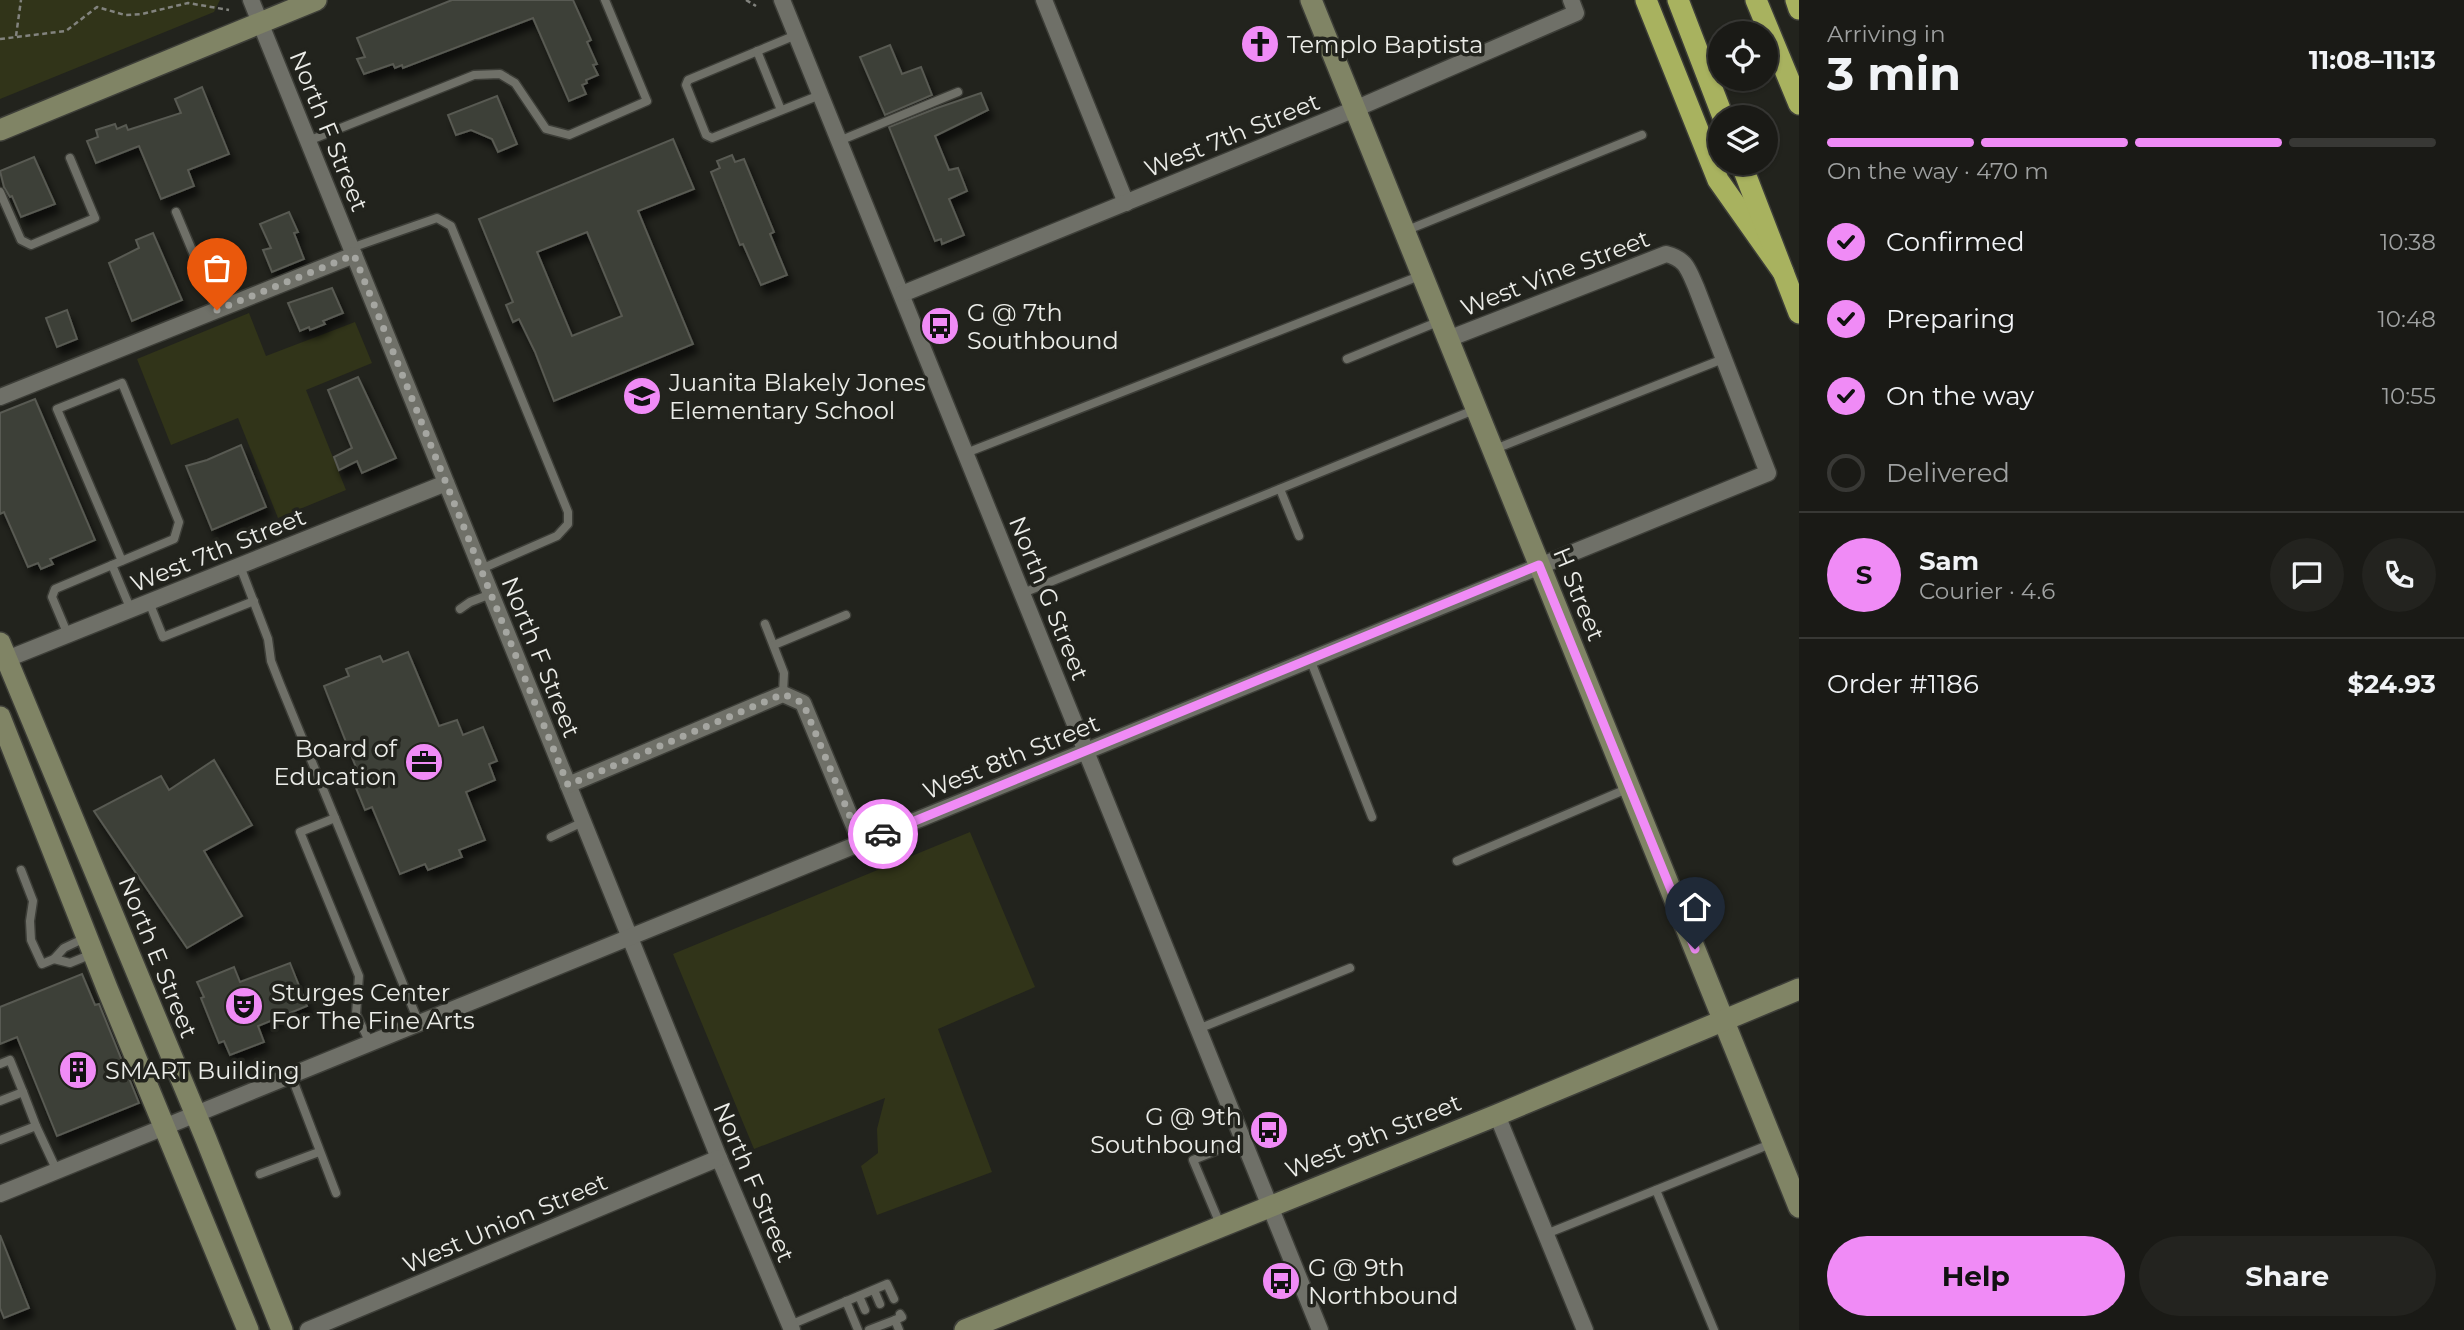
<!DOCTYPE html>
<html lang="en">
<head>
<meta charset="utf-8">
<style>
	:root { --surface:#1a1a16; --page:#23231f; --text:#f1f3f6; --muted:#9fa1a1; --line:#383835; --accent:#f08bf6 }
	body { margin:0; font-family:Montserrat,sans-serif; background:var(--page); color:var(--text); height:100vh; display:flex; flex-direction:column; font-size:26px; white-space:nowrap }
	* { box-sizing:border-box; margin:0 }
	p { font-size:23px; color:var(--muted) }
	.icon { flex:none; width:38px; height:38px; fill:none; stroke:currentColor; stroke-width:2; stroke-linecap:round; stroke-linejoin:round }
	.map { position:relative; flex:1; overflow:hidden }
	.side { display:flex; flex-direction:column; background:var(--surface); width:665px }
	.side>* { flex:none }
	.tools { position:absolute; left:1708px; top:21px; display:grid; gap:14px }
	.tools a { display:grid; place-items:center; width:70px; height:70px; border-radius:50%; background:var(--surface); box-shadow:0 2px 5px #0004,0 0 0 2px var(--line); font-size:35px }
	.pin { position:absolute; display:grid; place-items:center; width:60px; height:60px; color:#fff; margin:-72px -30px; border-radius:50% 50% 50% 0; rotate:-45deg; box-shadow:0 0 7px #0007 }
	.pin .icon { rotate:45deg }
	.courier { position:absolute; display:grid; place-items:center; width:70px; height:70px; margin:-35px; border:5px solid #f08bf6; border-radius:50%; background:#fff; color:#222; box-shadow:0 2px 9px #0007 }
	.head em { font-style:normal; font-weight:700 }
	.head div { display:flex; flex-direction:column-reverse }
	.head { display:flex; align-items:center; justify-content:space-between; height:119px; padding:0 28px }
	h1 { font-size:46px; font-weight:700; line-height:52px }
	.bar { display:grid; grid-template-columns:repeat(4,1fr); gap:10px 7px; align-content:center; height:84px; padding:0 28px }
	.bar i { height:9px; border-radius:5px; background:var(--line) }
	.bar .selected { background:var(--accent) }
	.bar p { grid-column:span 4 }
	.line { display:flex; align-items:center; gap:18px; padding:0 28px; border-top:2px solid var(--line) }
	.line div { flex:1 }
	.round { display:grid; place-items:center; flex:none; width:74px; height:74px; border-radius:37px; background:var(--page) }
	ol { padding:0 28px; list-style:none }
	li { display:flex; align-items:center; gap:21px; height:77px }
	li p { margin-inline-start:auto }
	li .icon { padding:7px; border-radius:50%; background:var(--accent); color:#111; stroke-width:4 }
	li:last-child { color:var(--muted) }
	li i { width:38px; height:38px; border:4px solid var(--line); border-radius:50% }
	.primary-button { display:flex; gap:14px; margin-top:auto; padding:14px 28px }
	.primary-button a { flex:1; height:80px; border-radius:42px; background:var(--accent); color:#111; font-size:28px; font-weight:700; line-height:80px; text-align:center }
	.primary-button a+a { background:var(--page); color:var(--text) }
	main { display:flex; flex:1; min-height:0 }
	.map>svg:first-child { display:block }
</style>
</head>
<body>
<main>
<div class="map">
<svg width="1799" height="1330" viewBox="0 0 1799 1330">
	<defs>
		<filter id="shadow"><feDropShadow dx="4.5" dy="8" stdDeviation="3.5" flood-color="#0009"/></filter>
	</defs>
	<rect width="100%" height="100%" fill="#22231d"/>
	<g fill="#313419">
		<polygon points="0,0 220,0 214,12 0,99"/>
		<polygon points="249,313 266,356 355,322 372,363 306,390 346,490 278,518 238,418 171,445 137,359"/>
		<polygon points="970,832 1035,987 938,1029 992,1172 877,1215 861,1166 878,1153 877,1129 885,1098 754,1149 673,954"/>
	</g>
	<g fill="#3e3f37" stroke="#585a52" stroke-width="2" fill-rule="evenodd" filter="url(#shadow)">
		<polygon points="452,0 573,0 591,40 587,42 597,64 593,65 598,75 586,80 587,83 582,85 586,94 569,101 533,18 403,68 402,65 395,68 393,64 364,74 357,59 365,57 357,38"/>
		<polygon points="890,45 902,74 921,67 932,95 885,115 860,57"/>
		<polygon points="202,87 229,154 188,170 194,186 161,199 139,146 96,163 87,141 98,137 96,130 115,124 117,129 126,125 128,130 181,113 175,99"/>
		<polygon points="981,93 988,110 935,136 949,170 958,168 967,191 949,199 964,235 942,244 941,239 935,241 889,127 937,108"/>
		<polygon points="497,96 517,144 498,152 492,139 471,130 456,135 448,115"/>
		<path d="M 673,139 L 694,189 L 638,211 L 693,344 L 554,401 L 535,352 L 519,319 L 513,322 L 506,305 L 513,302 L 479,219 ZM 587,232 L 622,316 L 572,336 L 537,252 Z"/>
		<polygon points="732,155 735,162 744,159 774,232 770,234 787,275 761,285 743,244 740,245 711,172 720,168 717,161"/>
		<polygon points="34,157 55,204 21,217 12,196 10,197 4,187 0,171"/>
		<polygon points="289,212 298,232 294,233 304,259 272,272 263,250 271,248 260,224"/>
		<polygon points="153,233 182,300 132,321 109,263 139,248 136,240"/>
		<polygon points="332,288 343,313 323,321 325,324 310,330 309,327 300,331 288,303"/>
		<polygon points="67,310 77,339 57,347 46,318"/>
		<polygon points="358,377 396,458 362,473 357,461 339,470 334,457 352,448 328,390"/>
		<polygon points="35,399 95,540 50,559 53,564 41,569 38,563 28,567 4,512 0,514 0,413"/>
		<polygon points="241,445 266,507 212,530 186,466 207,460"/>
		<polygon points="408,652 439,726 457,720 463,735 483,727 497,761 489,764 495,780 466,792 485,840 459,850 462,857 428,870 425,864 400,874 372,807 365,810 354,783 361,780 324,686 349,676 346,669 380,656 383,662"/>
		<polygon points="214,760 252,825 204,851 242,916 187,948 94,811 161,776 169,790"/>
		<polygon points="290,963 307,1006 258,1026 264,1042 230,1055 224,1041 219,1043 201,998 204,997 197,982 234,967 240,982"/>
		<polygon points="82,974 95,1005 99,1004 139,1103 57,1136 17,1037 0,1044 0,1007"/>
		<polygon points="0,1235 29,1308 4,1318 0,1308"/>
	</g>
	<g fill="none" stroke-linecap="round" stroke-linejoin="round">
		<defs>
			<g id="lane">
				<polyline points="796,35 688,80 686,85 706,135 712,138 820,95"/>
				<polyline points="757,51 781,110"/>
				<polyline points="308,141 474,75 500,74 515,83 546,129 569,135 647,101 605,0"/>
				<polyline points="839,141 958,92"/>
				<polyline points="0,192 21,240 31,245 95,218 70,158"/>
				<polyline points="176,212 217,310"/>
				<polyline points="1405,231 1642,135"/>
				<polyline points="351,248 437,218 451,226 568,512 568,524 557,536 481,569"/>
				<polyline points="1347,359 1440,321"/>
				<polyline points="1495,449 1723,359"/>
				<polyline points="966,453 1422,275"/>
				<polyline points="1280,489 1299,536"/>
				<polyline points="112,565 131,610"/>
				<polyline points="240,566 268,639 271,661 280,684 419,1023"/>
				<polyline points="1023,593 1474,410"/>
				<polyline points="149,602 163,637 254,601"/>
				<polyline points="460,609 470,602 491,594"/>
				<polyline points="765,624 784,673 783,694"/>
				<polyline points="68,635 52,597 55,589 174,539 179,522 122,383 57,409 122,561"/>
				<polyline points="774,645 846,615"/>
				<polyline points="1310,659 1372,817"/>
				<polyline points="335,818 300,832 359,976 356,1014 370,1043"/>
				<polyline points="551,837 583,822"/>
				<polyline points="1457,861 1629,788"/>
				<polyline points="21,870 33,901 30,921 31,940 42,964 54,959"/>
				<polyline points="85,938 64,948 54,959 70,963 92,954"/>
				<polyline points="1198,1029 1350,968"/>
				<polyline points="0,1064 10,1060 23,1092 0,1101"/>
				<polyline points="291,1075 336,1193"/>
				<polyline points="23,1092 36,1126"/>
				<polyline points="0,1140 36,1126 57,1171"/>
				<polyline points="260,1174 319,1152"/>
				<polyline points="1656,1190 1714,1330"/>
				<polyline points="1220,1224 1193,1160 1243,1140"/>
				<polyline points="1546,1234 1773,1143"/>
				<polyline points="874,1290 880,1304"/>
				<polyline points="859,1296 865,1310"/>
				<polyline points="846,1301 858,1330"/>
				<polyline points="895,1320 902,1317 900,1314"/>
				<polyline points="790,1325 887,1284 894,1299"/>
				<polyline points="869,1330 895,1320 899,1330"/>
			</g>
			<g id="street">
				<polyline points="251,0 719,1158 792,1330"/>
				<polyline points="782,0 1320,1330"/>
				<polyline points="1044,0 1126,203"/>
				<polyline points="902,294 1355,109 1576,13 1571,0"/>
				<polyline points="0,397 354,255"/>
				<polyline points="7,659 446,483"/>
				<polyline points="568,785 783,694 803,703 861,843"/>
				<polyline points="1497,1115 1585,1330"/>
				<path d="M 0,1194 L 1768,473 L 1696,287 C 1688,269 1686,259 1666,254 L 1448,339"/>
				<polyline points="308,1330 719,1158"/>
			</g>
			<g id="secondary">
				<polyline points="1311,0 1799,1207"/>
				<polyline points="0,130 316,0"/>
				<polyline points="0,643 206,1139 282,1330"/>
				<polyline points="0,717 107,988 248,1330"/>
				<polyline points="965,1330 1497,1115 1799,989"/>
			</g>
			<g id="highway">
				<polyline points="1646,0 1718,180 1783,272"/>
				<polyline points="1678,0 1723,117"/>
				<polyline points="1756,0 1799,104"/>
				<polyline points="1796,0 1799,9"/>
				<polyline points="1741,163 1799,313"/>
			</g>
		</defs>
		<use href="#lane" stroke="#3d3e38" stroke-width="11"/>
		<use href="#street" stroke="#3d3e38" stroke-width="19"/>
		<use href="#secondary" stroke="#3d3e38" stroke-width="24"/>
		<use href="#highway" stroke="#3d3e38" stroke-width="24"/>
		<g stroke="#82837e" stroke-width="2.5" stroke-dasharray="5 3.5" stroke-linecap="butt">
			<polyline points="746,0 756,6"/>
			<polyline points="16,36 21,0"/>
			<polyline points="0,39 66,31 97,7 125,15 142,14 188,3 229,10"/>
		</g>
		<use href="#lane" stroke="#6f7068" stroke-width="8"/>
		<use href="#street" stroke="#6f7068" stroke-width="16"/>
		<use href="#secondary" stroke="#808465" stroke-width="21"/>
		<use href="#highway" stroke="#a8b25f" stroke-width="21"/>
	</g>
	<g fill="none" stroke-linecap="round" stroke-linejoin="round">
		<polyline stroke="#a5a6a1" stroke-width="7" stroke-dasharray="0 12.6" points="217,310 354,255 568,785 783,694 803,703 861,843 883,834"/>
		<polyline stroke="#f08bf6" stroke-width="9" points="883,834 1539,565 1695,949"/>
	</g>
	<defs>
		<symbol id="church-disc" viewBox="-11 -11 22 22"><circle r="9.5" fill="#f08bf6" stroke="#22231d"/><path d="M-1.2-6h2.4v3.5h3.3v2.4h-3.3V6h-2.4V-.1h-3.3v-2.4h3.3Z" fill="#111"/></symbol>
		<symbol id="bus-disc" viewBox="-11 -11 22 22"><circle r="9.5" fill="#f08bf6" stroke="#22231d"/><path d="M-5-6H5V4H4V6H2V4H-2V6H-4V4H-5ZM-3.5-4V0h7V-4ZM-3.5 1.2v1.5H-2V1.2ZM2 1.2v1.5H3.5V1.2Z" fill="#111"/></symbol>
		<symbol id="school-disc" viewBox="-11 -11 22 22"><circle r="9.5" fill="#f08bf6" stroke="#22231d"/><path d="M0-5L7-2L0 1L-7-2ZM-4 1L0 2.5L4 1V4Q0 6-4 4Z" fill="#111"/></symbol>
		<symbol id="office-disc" viewBox="-11 -11 22 22"><circle r="9.5" fill="#f08bf6" stroke="#22231d"/><path d="M-6-3h4V-5.5h4V-3h4V5H-6ZM-1-4.5V-3h2v-1.5ZM-6 0V1H6V0Z" fill="#111"/></symbol>
		<symbol id="theatre-disc" viewBox="-11 -11 22 22"><circle r="9.5" fill="#f08bf6" stroke="#22231d"/><path d="M-5-5.5Q0-4 5-5.5V0Q5 5 0 6Q-5 5-5 0ZM-3.3-2.5H-1v1.5H-3.3ZM1-2.5H3.3v1.5H1ZM-2.8 1Q0 5.5 2.8 1Z" fill="#111"/></symbol>
		<symbol id="building-disc" viewBox="-11 -11 22 22"><circle r="9.5" fill="#f08bf6" stroke="#22231d"/><path d="M-4-6H4V6H1V3H-1V6H-4ZM-2.5-4.3h1.7v1.8h-1.7ZM.8-4.3h1.7v1.8H.8ZM-2.5-1h1.7V.8h-1.7ZM.8-1h1.7V.8H.8Z" fill="#111"/></symbol>
	</defs>
	<g fill-rule="evenodd">
		<use href="#church-disc" x="1238" y="22" width="44" height="44"/>
		<use href="#bus-disc" x="918" y="304" width="44" height="44"/>
		<use href="#school-disc" x="620" y="374" width="44" height="44"/>
		<use href="#office-disc" x="402" y="740" width="44" height="44"/>
		<use href="#theatre-disc" x="222" y="984" width="44" height="44"/>
		<use href="#building-disc" x="56" y="1048" width="44" height="44"/>
		<use href="#bus-disc" x="1247" y="1108" width="44" height="44"/>
		<use href="#bus-disc" x="1259" y="1259" width="44" height="44"/>
	</g>
	<g text-anchor="middle" dominant-baseline="central" stroke-width="7" stroke-linejoin="round" paint-order="stroke">
		<g font-size="24" fill="#ebece8" stroke="#22231d" text-anchor="start">
			<text x="1287" y="44">Templo Baptista</text>
			<text x="967" y="312">G @ 7th<tspan x="967" dy="28">Southbound</tspan></text>
			<text x="669" y="382">Juanita Blakely Jones<tspan x="669" dy="28">Elementary School</tspan></text>
			<text x="397" y="748" text-anchor="end">Board of<tspan x="397" dy="28">Education</tspan></text>
			<text x="271" y="992">Sturges Center<tspan x="271" dy="28">For The Fine Arts</tspan></text>
			<text x="105" y="1070">SMART Building</text>
			<text x="1242" y="1116" text-anchor="end">G @ 9th<tspan x="1242" dy="28">Southbound</tspan></text>
			<text x="1308" y="1267">G @ 9th<tspan x="1308" dy="28">Northbound</tspan></text>
		</g>
		<g font-size="24" fill="#ebece8" stroke="#22231d">
			<text transform="translate(329 131) rotate(68)">North F Street</text>
			<text transform="translate(1232 135) rotate(-22)">West 7th Street</text>
			<text transform="translate(1555 273) rotate(-21)">West Vine Street</text>
			<text transform="translate(218 550) rotate(-22)">West 7th Street</text>
			<text transform="translate(1579 594) rotate(68)">H Street</text>
			<text transform="translate(1049 598) rotate(68)">North G Street</text>
			<text transform="translate(541 657) rotate(68)">North F Street</text>
			<text transform="translate(1011 757) rotate(-22)">West 8th Street</text>
			<text transform="translate(158 957) rotate(68)">North E Street</text>
			<text transform="translate(1373 1136) rotate(-22)">West 9th Street</text>
			<text transform="translate(754 1182) rotate(67)">North F Street</text>
			<text transform="translate(505 1223) rotate(-23)">West Union Street</text>
		</g>
	</g>
</svg>
<div class="tools">
<a><svg class="icon" aria-label="locate" viewBox="0 0 24 24"><circle cx="12" cy="12" r="6"/><path d="M12 2v4M12 18v4M2 12h4M18 12h4"/></svg></a>
<a><svg class="icon" aria-label="layers" viewBox="0 0 24 24"><path d="M12 4l9 5-9 5-9-5zM3 14l9 5 9-5"/></svg></a>
</div>
<div class="pin" style="left:217px;top:310px;background:#ea580c"><svg class="icon" aria-label="bag" viewBox="0 0 24 24"><path d="M5 8h14l-1 12H6zM9 8a3 3 0 0 1 6 0"/></svg></div>
<div class="pin" style="left:1695px;top:949px;background:#1f2937"><svg class="icon" aria-label="home" viewBox="0 0 24 24"><path d="M3 11l9-7 9 7M6 9v11h12V9"/></svg></div>
<div class="courier" style="left:883px;top:834px"><svg class="icon" aria-label="car" viewBox="0 0 24 24"><path d="M5 17H2v-5l4-1 3-4h7l3 4 3 1v5h-3M9 17h6M6 11h13"/><circle cx="7" cy="17" r="2"/><circle cx="17" cy="17" r="2"/></svg></div>
</div>
<section class="side">
<div class="head"><div><h1>3 min</h1><p>Arriving in</p></div><em>11:08–11:13</em></div>
<div class="bar"><i class="selected"></i><i class="selected"></i><i class="selected"></i><i></i><p>On the way · 470 m</p></div>
<ol>
<li><svg class="icon" aria-label="check" viewBox="0 0 24 24"><path d="M5 12l5 5 9-10"/></svg>Confirmed<p>10:38</p></li>
<li><svg class="icon" aria-label="check" viewBox="0 0 24 24"><path d="M5 12l5 5 9-10"/></svg>Preparing<p>10:48</p></li>
<li><svg class="icon" aria-label="check" viewBox="0 0 24 24"><path d="M5 12l5 5 9-10"/></svg>On the way<p>10:55</p></li>
<li><i></i>Delivered</li>
</ol>
<div class="line" style="height:126px"><b class="round" style="background:var(--accent);color:#111">S</b><div><b>Sam</b><p>Courier · 4.6</p></div><a class="round"><svg class="icon" aria-label="chat" viewBox="0 0 24 24"><path d="M4 5h16v11H9l-5 4z"/></svg></a><a class="round"><svg class="icon" aria-label="phone" viewBox="0 0 24 24"><path d="M5 4h4l2 5-3 2q2 4 5 5l2-3 5 2v4C11 20 4 13 5 4z"/></svg></a></div>
<div class="line" style="height:91px"><div>Order #1186</div><b>$24.93</b></div>
<div class="primary-button"><a>Help</a><a>Share</a></div>
</section>
</main>
</body>
</html>
